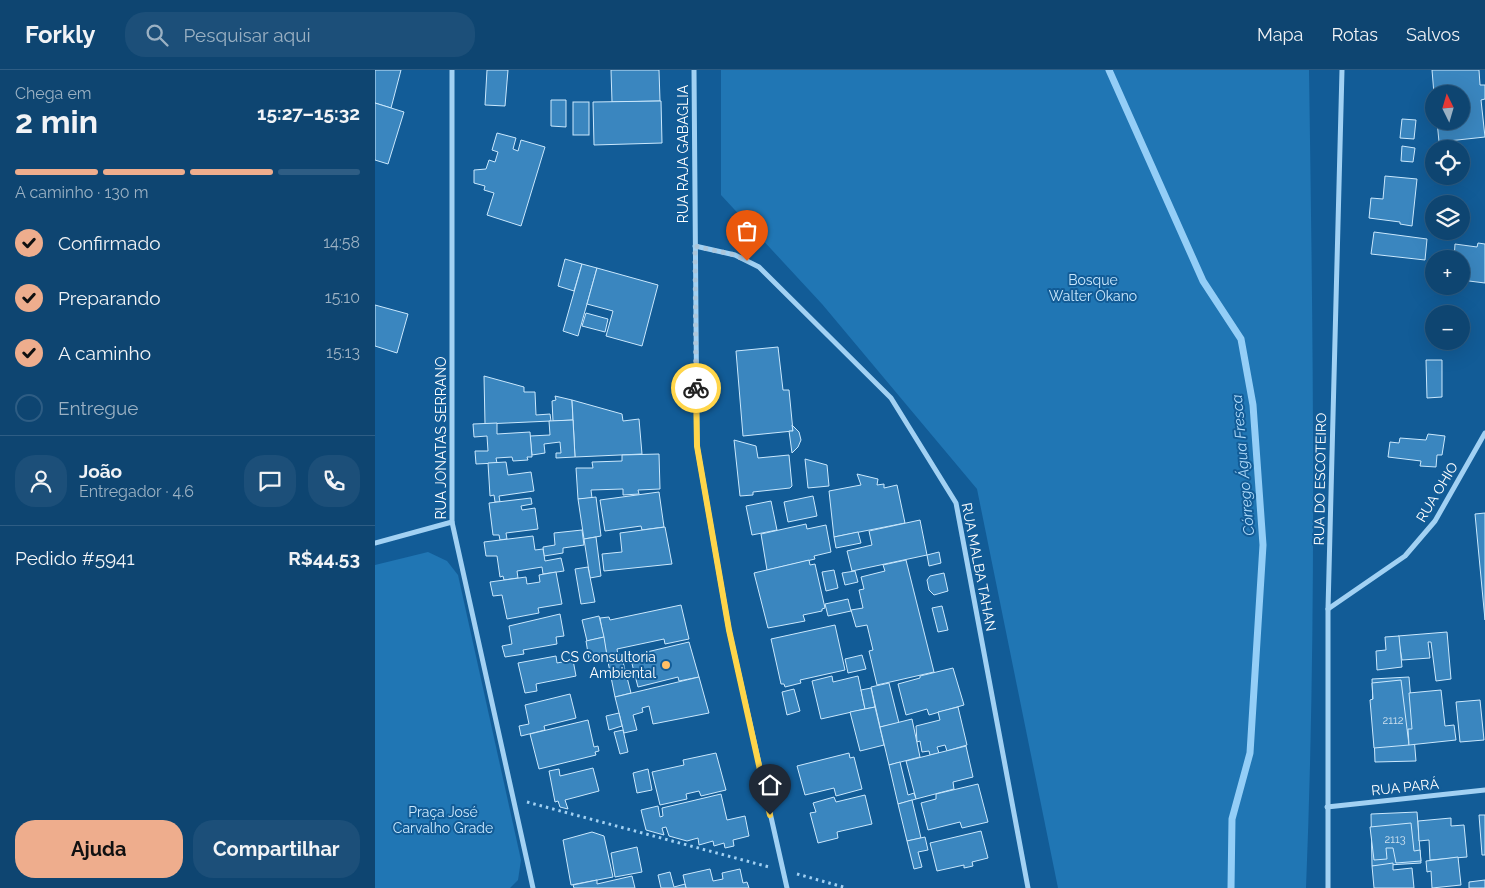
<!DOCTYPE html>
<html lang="pt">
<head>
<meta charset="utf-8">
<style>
	:root { --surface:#0e4571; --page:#1c4f79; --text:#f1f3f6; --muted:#9bb1c3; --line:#2e5d84; --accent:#eead8d }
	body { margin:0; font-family:Raleway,sans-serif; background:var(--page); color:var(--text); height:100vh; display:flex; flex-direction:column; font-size:19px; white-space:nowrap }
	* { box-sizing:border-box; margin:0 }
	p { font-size:16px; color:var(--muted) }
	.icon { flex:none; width:28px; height:28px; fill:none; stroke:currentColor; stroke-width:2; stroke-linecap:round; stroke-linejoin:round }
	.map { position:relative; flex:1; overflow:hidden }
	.drawer { display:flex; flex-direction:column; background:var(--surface); width:375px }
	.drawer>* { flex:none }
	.needle { width:32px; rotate:355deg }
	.buttons { position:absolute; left:1050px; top:15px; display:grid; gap:10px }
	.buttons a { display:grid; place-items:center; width:45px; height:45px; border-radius:50%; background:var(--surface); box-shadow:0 5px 20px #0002,0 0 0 1px var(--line); font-size:25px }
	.pin { position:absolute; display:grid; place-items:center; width:42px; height:42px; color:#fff; margin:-51px -21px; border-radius:50% 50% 50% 0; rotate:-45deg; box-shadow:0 0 5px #0007 }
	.pin .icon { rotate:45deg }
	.courier { position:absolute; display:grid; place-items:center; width:50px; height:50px; margin:-25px; border:4px solid #ffd54a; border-radius:50%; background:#fff; color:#222; box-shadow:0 1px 6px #0007 }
	.summary em { font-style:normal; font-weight:700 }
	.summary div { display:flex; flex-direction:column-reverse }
	.summary { display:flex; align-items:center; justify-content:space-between; height:85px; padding:0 15px }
	h1 { font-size:32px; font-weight:700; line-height:38px }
	.bar { display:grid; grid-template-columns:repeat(4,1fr); gap:8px 5px; align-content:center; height:60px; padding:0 15px }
	.bar i { height:6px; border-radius:4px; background:var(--line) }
	.bar .selected { background:var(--accent) }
	.bar p { grid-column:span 4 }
	.line { display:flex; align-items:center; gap:12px; padding:0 15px; border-top:1px solid var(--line) }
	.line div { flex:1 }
	.round { display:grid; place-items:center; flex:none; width:52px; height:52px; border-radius:20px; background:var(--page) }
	ol { padding:0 15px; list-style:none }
	li { display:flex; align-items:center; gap:15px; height:55px }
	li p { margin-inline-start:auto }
	li .icon { padding:5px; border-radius:50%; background:var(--accent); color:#111; stroke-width:4 }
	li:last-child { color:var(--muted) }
	li i { width:28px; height:28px; border:2px solid var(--line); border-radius:50% }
	.action { display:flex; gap:10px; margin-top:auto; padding:10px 15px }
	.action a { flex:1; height:58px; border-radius:20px; background:var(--accent); color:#111; font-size:20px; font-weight:700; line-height:58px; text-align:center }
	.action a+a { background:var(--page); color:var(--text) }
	header { display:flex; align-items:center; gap:30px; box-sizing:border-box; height:70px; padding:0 25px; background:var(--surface); border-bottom:1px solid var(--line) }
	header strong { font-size:24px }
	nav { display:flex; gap:28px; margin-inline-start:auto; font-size:18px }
	.search { width:350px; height:45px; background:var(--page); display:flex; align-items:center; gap:12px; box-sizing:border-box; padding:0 18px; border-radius:20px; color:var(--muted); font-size:19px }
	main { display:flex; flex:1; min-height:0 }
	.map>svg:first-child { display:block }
</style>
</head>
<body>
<header>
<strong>Forkly</strong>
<div class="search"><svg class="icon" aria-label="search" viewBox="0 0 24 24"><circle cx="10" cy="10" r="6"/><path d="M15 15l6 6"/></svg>Pesquisar aqui</div>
<nav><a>Mapa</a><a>Rotas</a><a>Salvos</a></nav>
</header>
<main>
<section class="drawer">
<div class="summary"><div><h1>2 min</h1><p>Chega em</p></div><em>15:27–15:32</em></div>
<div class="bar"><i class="selected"></i><i class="selected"></i><i class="selected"></i><i></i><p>A caminho · 130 m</p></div>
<ol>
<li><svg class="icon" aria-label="check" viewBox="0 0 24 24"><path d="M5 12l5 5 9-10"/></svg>Confirmado<p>14:58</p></li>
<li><svg class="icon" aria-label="check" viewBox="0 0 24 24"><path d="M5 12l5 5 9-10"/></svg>Preparando<p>15:10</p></li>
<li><svg class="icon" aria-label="check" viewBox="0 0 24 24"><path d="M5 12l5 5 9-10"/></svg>A caminho<p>15:13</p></li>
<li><i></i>Entregue</li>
</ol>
<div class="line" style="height:90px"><a class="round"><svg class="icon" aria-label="person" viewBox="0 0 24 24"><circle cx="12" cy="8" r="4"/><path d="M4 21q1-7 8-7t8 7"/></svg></a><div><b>João</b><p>Entregador · 4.6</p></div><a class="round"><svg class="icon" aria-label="chat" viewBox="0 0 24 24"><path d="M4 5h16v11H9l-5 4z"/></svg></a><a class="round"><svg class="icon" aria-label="phone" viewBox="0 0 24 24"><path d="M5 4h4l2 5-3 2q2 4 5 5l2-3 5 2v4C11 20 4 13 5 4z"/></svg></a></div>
<div class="line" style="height:65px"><div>Pedido #5941</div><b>R$44.53</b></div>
<div class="action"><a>Ajuda</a><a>Compartilhar</a></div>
</section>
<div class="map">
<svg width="1110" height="818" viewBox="0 0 1110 818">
	<rect width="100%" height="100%" fill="#125c97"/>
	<g fill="#2076b4">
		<path d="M 346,0 L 934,0 C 938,272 942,546 931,818 L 683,818 L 602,419 L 447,234 L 346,125 Z"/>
		<polygon points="53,482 72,491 83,505 146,790 143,810 135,818 0,818 0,495"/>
	</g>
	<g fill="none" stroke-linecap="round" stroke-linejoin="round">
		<polyline stroke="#94cef7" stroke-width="7" points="734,0 828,211 866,269 878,335 888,475 875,683 857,749 856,818"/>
	</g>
	<g fill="#3a86bf" stroke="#cae8fd">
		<polygon points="0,0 26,0 16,38 0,33"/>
		<polygon points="112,0 133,0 130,36 110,35"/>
		<polygon points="236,0 284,0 285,31 237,32"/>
		<polygon points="1057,0 1104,0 1105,15 1110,15 1110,29 1106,30 1110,67 1064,72 1062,51 1086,51 1086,24 1059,24"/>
		<polygon points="176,30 191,30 191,57 176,56"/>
		<polygon points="286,31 287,73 219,75 218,32"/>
		<rect x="198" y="32" width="16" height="33"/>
		<polygon points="0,33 29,42 13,94 0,90"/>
		<polygon points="1027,49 1041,50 1039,69 1025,68"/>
		<polygon points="122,63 141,68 138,79 143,81 146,70 170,77 146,156 112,145 119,123 109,120 110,116 99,113 99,100 111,99 114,90 120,92 123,82 117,80"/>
		<polygon points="1027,76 1040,78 1038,92 1026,91"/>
		<polygon points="1010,106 1042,109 1037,156 1025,154 1025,152 994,148 996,128 1008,129"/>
		<polygon points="999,162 1052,169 1050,190 996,184"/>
		<polygon points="1103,173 1110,174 1110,213 1086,210 1086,189 1079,189 1080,174 1102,177"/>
		<polygon points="190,189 207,194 199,221 183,216"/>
		<polygon points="207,194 222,198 203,266 188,261"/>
		<polygon points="222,198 283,215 267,276 231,266 238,241 212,234"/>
		<polygon points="0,235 33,244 22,283 0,276"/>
		<polygon points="211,243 233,249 230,262 207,256"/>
		<polygon points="403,277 408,320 414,320 418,361 368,366 361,281"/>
		<polygon points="1051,290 1067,290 1067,327 1052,328"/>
		<polygon points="109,306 149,317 149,322 160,322 161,345 175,344 176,351 110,354"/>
		<polygon points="180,326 197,330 198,350 178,351 177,331 181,330"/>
		<polygon points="197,330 247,344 248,351 264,349 267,384 200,387"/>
		<polygon points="198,350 200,387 181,388 181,383 186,383 185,372 169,374 170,383 157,385 155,366 175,365 174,351"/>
		<polygon points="122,353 122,364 155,362 157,387 152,387 153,390 138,391 137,387 121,388 122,393 101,394 100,381 113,381 112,366 99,367 98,354"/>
		<polygon points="417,355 424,362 426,370 423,377 417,383 414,361 418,361"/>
		<polygon points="1053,364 1070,366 1067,385 1062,385 1061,397 1045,396 1046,391 1013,387 1015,372 1024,373 1025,368 1051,370"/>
		<polygon points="359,370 381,376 383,388 414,385 417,416 415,418 378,422 378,425 365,426"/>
		<polygon points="284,384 285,419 263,420 264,424 248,425 248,419 216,420 217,428 203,429 201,398 218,398 217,392 247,391 247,385"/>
		<polygon points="430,389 452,395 454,416 433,418"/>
		<polygon points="131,392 133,405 156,402 159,421 124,426 125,432 120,432 119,425 115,426 113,393"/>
		<polygon points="482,404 503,409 502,415 509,414 509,418 522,415 530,453 459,467 454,421 486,415"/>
		<polygon points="284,422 289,457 267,460 266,456 230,461 225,430"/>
		<polygon points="438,426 442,446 413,452 409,432"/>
		<polygon points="221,427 226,466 209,469 203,429"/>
		<polygon points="156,428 157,434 146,436 147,440 160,438 163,459 131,463 132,469 125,470 124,465 118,465 114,433"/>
		<polygon points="396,431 402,460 377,465 371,436"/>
		<polygon points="1110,443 1110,550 1100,444"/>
		<polygon points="545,450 552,485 477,501 472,481 497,475 494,461"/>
		<polygon points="431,454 432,459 451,455 456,482 439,486 440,489 392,500 386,464"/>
		<polygon points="290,457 297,494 229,501 227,484 247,482 245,463"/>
		<polygon points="207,460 209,475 188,478 188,483 169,486 168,477 180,475 179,463"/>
		<polygon points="483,462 486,473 461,478 459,467"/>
		<polygon points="158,466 160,480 168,479 170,491 186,488 189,501 168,504 167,497 142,501 143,508 129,510 128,506 125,507 122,486 111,486 109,472"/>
		<polygon points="221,467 226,506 215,508 209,469"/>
		<polygon points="564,482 566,493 554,496 552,485"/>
		<polygon points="434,490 435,495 440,494 450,538 447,539 447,541 428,545 430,551 393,558 379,503"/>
		<polygon points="531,490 559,602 502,615 494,581 498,580 492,555 481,557 476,540 488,538 484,520 489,519 486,507 510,501 508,495"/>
		<polygon points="213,497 220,532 206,534 200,499"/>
		<polygon points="459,500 463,518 451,521 447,502"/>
		<polygon points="480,501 483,512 470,515 467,503"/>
		<polygon points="181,502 187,534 163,538 164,543 132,549 127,525 118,526 115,512 151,507 152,514 165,512 164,505"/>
		<polygon points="569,503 573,521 559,525 554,520 552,510 555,506"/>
		<polygon points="473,529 476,541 453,546 450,534"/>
		<polygon points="306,535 314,569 290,574 289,569 242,579 243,585 232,587 225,548 234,547 235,550"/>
		<polygon points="567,536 573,560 563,562 557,538"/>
		<polygon points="185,544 189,566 181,567 182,574 148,580 149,584 130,587 127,576 137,574 134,556"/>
		<polygon points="224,546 229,567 212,571 207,550"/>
		<polygon points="460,555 470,600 425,610 426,613 410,617 409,614 406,614 396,569"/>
		<polygon points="1072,562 1076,609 1061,611 1056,572 1053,572 1055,588 1027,590 1023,566"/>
		<polygon points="1024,566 1027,597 1002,600 1001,581 1011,580 1010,567"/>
		<polygon points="229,567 232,586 214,589 211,571"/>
		<polygon points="314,572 324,607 304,611 303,607 263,617 255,586"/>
		<polygon points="246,584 256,623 240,627 232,587"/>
		<polygon points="487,585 491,599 473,603 470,589"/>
		<polygon points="181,586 182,593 198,590 201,606 161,614 162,621 150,623 143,593"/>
		<polygon points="578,598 589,635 554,645 552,639 531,645 523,614 545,608 545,606"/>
		<polygon points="457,606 458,612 483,606 490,639 446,649 437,611"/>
		<polygon points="324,607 334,643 278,654 274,636 267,638 268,642 258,645 262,660 249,663 240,627"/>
		<polygon points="1034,607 1041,691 1000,692 997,609"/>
		<polygon points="1026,610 1034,675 999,678 995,630 998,629 997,613"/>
		<polygon points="514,613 524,653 505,657 496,617"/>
		<polygon points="496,618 500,637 490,639 486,620"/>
		<polygon points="419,619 425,641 412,645 407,622"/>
		<polygon points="1066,620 1070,656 1079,655 1081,670 1034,675 1033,659 1037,659 1034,623"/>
		<polygon points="195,624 201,648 169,656 170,660 146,666 144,656 154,654 150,635"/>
		<polygon points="1105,630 1109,670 1085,672 1081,632"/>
		<polygon points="500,637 509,675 485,681 475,642"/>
		<polygon points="583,637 592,675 572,681 570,675 562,677 564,683 555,685 554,681 547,682 545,671 542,672 541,656 565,650 563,642"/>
		<polygon points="244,643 247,656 234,660 231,646"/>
		<polygon points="537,649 545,687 514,695 505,657"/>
		<polygon points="213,650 219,677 223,676 224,681 220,682 221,685 164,699 155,664"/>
		<polygon points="248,660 253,682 245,684 239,662"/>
		<polygon points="591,676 598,707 578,712 579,719 541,729 531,691"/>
		<polygon points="341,683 351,720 326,726 324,721 311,724 312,729 285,735 277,702 309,695 308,690"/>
		<polygon points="474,683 475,688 479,687 487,719 461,726 459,718 430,725 422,696"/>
		<polygon points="525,692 533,725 539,723 541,729 523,734 514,695"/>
		<polygon points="218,698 224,721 190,730 193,739 185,737 183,731 180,732 174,701 184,699 185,706"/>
		<polygon points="273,699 277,720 262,723 258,703"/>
		<polygon points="603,714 613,752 587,758 585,752 553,760 546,733 561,729 561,724"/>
		<polygon points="346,724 352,750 370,746 374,766 358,770 359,776 350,778 349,773 339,776 338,771 324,775 323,768 312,771 294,766 291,757 287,758 289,765 271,760 266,740 283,736 285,747 288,746 287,738"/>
		<polygon points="490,725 497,754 462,762 463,768 443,773 435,743 441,742 438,733 459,727 461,732"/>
		<polygon points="537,730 546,768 532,771 523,734"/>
		<polygon points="1042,742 1046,793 997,796 996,744"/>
		<polygon points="1104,745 1110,745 1110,785 1107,785"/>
		<polygon points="1076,748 1076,756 1089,755 1092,787 1055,790 1054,770 1044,771 1043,751"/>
		<polygon points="1036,753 1039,781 1045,780 1046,791 1021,793 1018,778 1011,778 1012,789 999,790 995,757"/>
		<polygon points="606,761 613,788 597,792 598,796 589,798 589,795 562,801 555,773"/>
		<polygon points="217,762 229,766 238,807 196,815 188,770"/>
		<polygon points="550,767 553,780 543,782 547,797 539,799 532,771"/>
		<polygon points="262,777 267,802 240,807 236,783"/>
		<polygon points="1083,787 1086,815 1057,818 1056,801 1052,802 1051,791"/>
		<polygon points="1018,793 1018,800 1037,798 1039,818 999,818 997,796"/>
		<polygon points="335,799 338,811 348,809 347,803 365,799 368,813 372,812 374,818 311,818 308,805"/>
		<polygon points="295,802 299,817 310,814 311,818 286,818 283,805"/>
		<polygon points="257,806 260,818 199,818 198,815 222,810 222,814"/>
		<polygon points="1110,810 1110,818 1094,818 1094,812"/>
	</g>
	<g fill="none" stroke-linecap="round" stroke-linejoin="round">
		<g stroke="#a2d1f3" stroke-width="3" stroke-dasharray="2.5 4" stroke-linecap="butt">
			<polyline points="152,732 394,797"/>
			<polyline points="422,804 472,818"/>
		</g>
		<g stroke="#a2d1f3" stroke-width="5">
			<polyline points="77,0 77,452 158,818"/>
			<polyline points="319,0 322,376 354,560 412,818"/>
			<polyline points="320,176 360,185 384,197 516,328 581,433 653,818"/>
			<polyline points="0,473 77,452"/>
			<polyline points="953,539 1030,486 1060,451 1110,363"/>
			<polyline points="952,737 1110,720"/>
			<polyline points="953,818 953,539 967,0"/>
		</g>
	</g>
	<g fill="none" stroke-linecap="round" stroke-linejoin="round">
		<polyline stroke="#acc6db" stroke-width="5" stroke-dasharray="0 9" points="321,318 320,176 360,185 372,191"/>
		<polyline stroke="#ffd54a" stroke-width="6" points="321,318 322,376 354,560 395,745"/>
	</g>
	<circle fill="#ffbf65" stroke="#125c97" stroke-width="2" cx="291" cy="595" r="5"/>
	<g text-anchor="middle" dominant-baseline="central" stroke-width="4" stroke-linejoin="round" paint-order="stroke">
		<g font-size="11" fill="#cee1ef">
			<text x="1018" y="650">2112</text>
			<text x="1020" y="769">2113</text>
		</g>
		<g font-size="14" fill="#fff" stroke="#125c97">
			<text transform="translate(308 84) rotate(-90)">RUA RAJA GABAGLIA</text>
			<text transform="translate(66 368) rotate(-90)">RUA JONATAS SERRANO</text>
			<text transform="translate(945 409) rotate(-89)">RUA DO ESCOTEIRO</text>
			<text transform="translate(1062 422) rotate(-59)">RUA OHIO</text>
			<text transform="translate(604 497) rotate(79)">RUA MALBA TAHAN</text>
			<text transform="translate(1030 717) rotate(-6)">RUA PARÁ</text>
		</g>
		<g font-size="14" fill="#cae8fd" stroke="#125c97">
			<text x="718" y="210">Bosque<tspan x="718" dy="16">Walter Okano</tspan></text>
			<text x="68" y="742">Praça José<tspan x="68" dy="16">Carvalho Grade</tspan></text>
		</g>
		<g font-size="14" fill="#fff" stroke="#125c97" text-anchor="end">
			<text x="281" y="587">CS Consultoria<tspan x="281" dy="16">Ambiental</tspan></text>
		</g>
		<g font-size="15" font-style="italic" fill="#afdafa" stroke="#125c97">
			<text transform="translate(868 395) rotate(-95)">Córrego Água Fresca</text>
		</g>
	</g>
</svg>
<div class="buttons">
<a><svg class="needle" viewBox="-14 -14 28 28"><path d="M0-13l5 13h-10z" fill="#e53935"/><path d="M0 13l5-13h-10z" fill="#9bb1c3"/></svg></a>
<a><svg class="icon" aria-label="locate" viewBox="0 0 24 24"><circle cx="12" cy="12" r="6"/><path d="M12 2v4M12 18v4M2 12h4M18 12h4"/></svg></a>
<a><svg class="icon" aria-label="layers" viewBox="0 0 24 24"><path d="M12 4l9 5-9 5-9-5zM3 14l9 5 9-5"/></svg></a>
<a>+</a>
<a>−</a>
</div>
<div class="pin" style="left:372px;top:191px;background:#ea580c"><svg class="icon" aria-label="bag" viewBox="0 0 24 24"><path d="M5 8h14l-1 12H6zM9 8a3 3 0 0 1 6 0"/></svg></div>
<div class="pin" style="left:395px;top:745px;background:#1f2937"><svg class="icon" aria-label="home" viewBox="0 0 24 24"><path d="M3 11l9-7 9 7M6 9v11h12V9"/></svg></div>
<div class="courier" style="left:321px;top:318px"><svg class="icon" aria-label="bike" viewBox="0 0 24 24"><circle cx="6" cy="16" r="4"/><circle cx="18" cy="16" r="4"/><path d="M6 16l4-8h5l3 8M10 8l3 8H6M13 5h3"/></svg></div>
</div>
</main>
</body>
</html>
